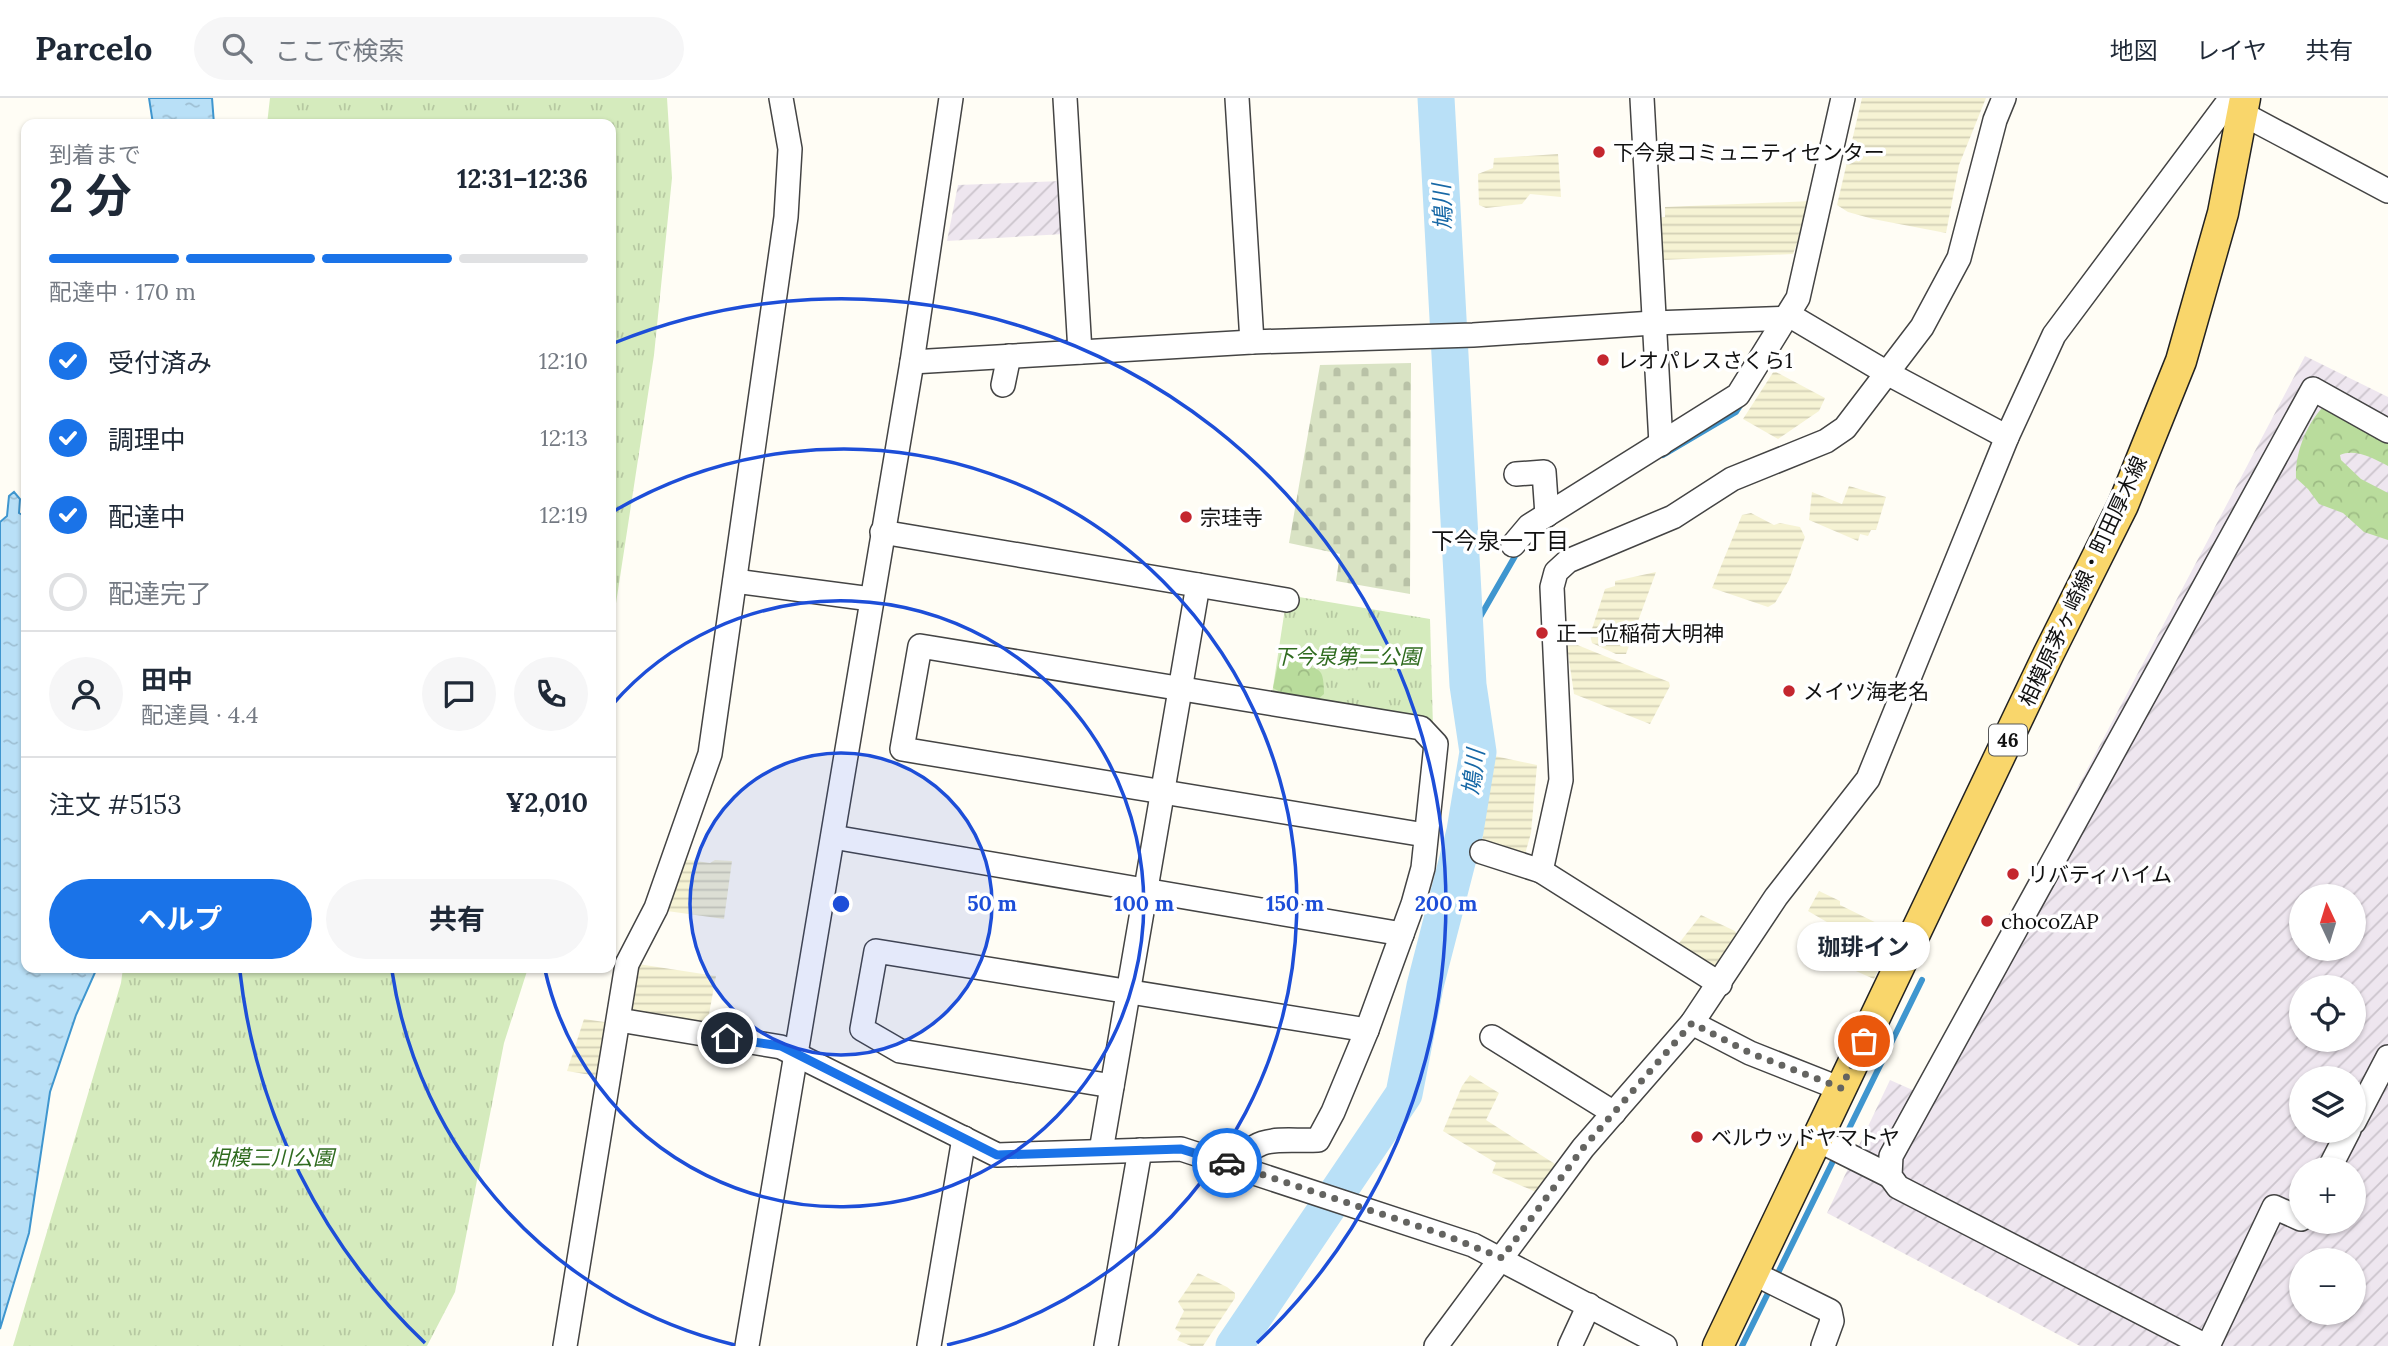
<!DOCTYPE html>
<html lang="ja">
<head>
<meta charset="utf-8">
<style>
	:root { --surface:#fff; --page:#f6f6f7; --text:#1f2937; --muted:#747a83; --line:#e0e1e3; --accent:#1a73e8 }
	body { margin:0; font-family:Lora,"Noto Sans JP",serif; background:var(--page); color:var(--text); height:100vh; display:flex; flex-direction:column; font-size:26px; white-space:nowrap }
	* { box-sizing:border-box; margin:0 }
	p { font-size:23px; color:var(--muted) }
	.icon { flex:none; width:38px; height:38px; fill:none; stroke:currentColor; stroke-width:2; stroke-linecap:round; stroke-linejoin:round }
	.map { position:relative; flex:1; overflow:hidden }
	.details { position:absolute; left:21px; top:21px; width:595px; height:854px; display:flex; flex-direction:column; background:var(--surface); border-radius:14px; box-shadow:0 2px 5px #0004 }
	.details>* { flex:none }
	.needle { width:46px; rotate:356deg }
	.controls { position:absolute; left:2289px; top:786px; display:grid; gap:14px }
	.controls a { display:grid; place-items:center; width:77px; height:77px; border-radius:50%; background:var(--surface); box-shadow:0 2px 5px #0004; font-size:35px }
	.pin { position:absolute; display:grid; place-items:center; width:60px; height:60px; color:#fff; margin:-30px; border:4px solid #fff; border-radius:50%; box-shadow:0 2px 7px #0007 }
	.courier { position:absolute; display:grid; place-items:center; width:70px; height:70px; margin:-35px; border:5px solid #1a73e8; border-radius:50%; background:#fff; color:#222; box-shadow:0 2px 9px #0007 }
	.bubble { position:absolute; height:49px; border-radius:24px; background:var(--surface); box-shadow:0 2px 5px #0004; font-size:23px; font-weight:700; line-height:49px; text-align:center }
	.headline em { font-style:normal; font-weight:700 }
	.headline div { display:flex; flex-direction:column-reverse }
	.headline { display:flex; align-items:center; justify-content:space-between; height:119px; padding:0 28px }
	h1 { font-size:46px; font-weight:700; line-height:52px }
	.bar { display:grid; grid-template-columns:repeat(4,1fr); gap:10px 7px; align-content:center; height:84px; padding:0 28px }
	.bar i { height:9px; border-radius:5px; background:var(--line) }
	.bar .on { background:var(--accent) }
	.bar p { grid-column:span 4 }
	.line { display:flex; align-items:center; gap:18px; padding:0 28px; border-top:2px solid var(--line) }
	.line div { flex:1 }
	.round { display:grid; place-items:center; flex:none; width:74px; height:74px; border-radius:37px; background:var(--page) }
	ol { padding:0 28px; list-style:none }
	li { display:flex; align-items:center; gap:21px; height:77px }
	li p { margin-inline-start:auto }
	li .icon { padding:7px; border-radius:50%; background:var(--accent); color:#fff; stroke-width:4 }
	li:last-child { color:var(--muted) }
	li i { width:38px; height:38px; border:4px solid var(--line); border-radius:50% }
	.cta { display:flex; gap:14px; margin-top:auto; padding:14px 28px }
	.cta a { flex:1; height:80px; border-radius:42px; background:var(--accent); color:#fff; font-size:28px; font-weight:700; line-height:80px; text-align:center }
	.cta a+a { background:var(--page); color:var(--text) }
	header { display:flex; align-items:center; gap:42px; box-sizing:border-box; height:98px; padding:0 35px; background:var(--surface); border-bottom:2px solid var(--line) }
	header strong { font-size:33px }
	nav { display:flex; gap:38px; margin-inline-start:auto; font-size:24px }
	.search { width:490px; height:63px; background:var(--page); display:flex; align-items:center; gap:18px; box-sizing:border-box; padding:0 24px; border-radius:38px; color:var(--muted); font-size:26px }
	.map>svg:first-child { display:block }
</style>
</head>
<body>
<header>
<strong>Parcelo</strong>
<div class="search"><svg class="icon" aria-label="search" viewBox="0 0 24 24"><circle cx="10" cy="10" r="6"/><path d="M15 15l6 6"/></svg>ここで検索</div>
<nav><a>地図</a><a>レイヤ</a><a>共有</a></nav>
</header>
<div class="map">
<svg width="2388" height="1248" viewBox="0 0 2388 1248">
	<defs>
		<pattern id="industrial-furrows" width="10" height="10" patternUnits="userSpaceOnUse" patternTransform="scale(1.75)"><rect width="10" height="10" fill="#eee6ef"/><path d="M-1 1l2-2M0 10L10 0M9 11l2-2" fill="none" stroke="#cbc4cc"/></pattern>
		<pattern id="farmland-rules" width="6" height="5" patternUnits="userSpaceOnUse" patternTransform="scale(1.75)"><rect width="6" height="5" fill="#f6f3d4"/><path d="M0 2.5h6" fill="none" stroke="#d2cfb5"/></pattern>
		<pattern id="grass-tufts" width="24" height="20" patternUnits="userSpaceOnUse" patternTransform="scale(1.75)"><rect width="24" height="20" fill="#d5ebbd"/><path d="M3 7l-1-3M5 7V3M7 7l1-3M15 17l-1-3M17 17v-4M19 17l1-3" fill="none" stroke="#b6c8a1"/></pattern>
		<pattern id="forest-crowns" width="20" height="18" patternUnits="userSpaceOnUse" patternTransform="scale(1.75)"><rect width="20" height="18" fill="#b9dc9c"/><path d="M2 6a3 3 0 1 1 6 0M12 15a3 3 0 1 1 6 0" fill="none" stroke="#9ebc85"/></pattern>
		<pattern id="cemetery-stones" width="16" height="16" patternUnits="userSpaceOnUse" patternTransform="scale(1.75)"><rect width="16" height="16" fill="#d9e3c4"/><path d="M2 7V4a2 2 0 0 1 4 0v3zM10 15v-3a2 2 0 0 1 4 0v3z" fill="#b9c2a7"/></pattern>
		<pattern id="water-ripples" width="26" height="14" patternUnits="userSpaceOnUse" patternTransform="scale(1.75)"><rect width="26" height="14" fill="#b9e0f7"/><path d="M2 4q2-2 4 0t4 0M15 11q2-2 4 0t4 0" fill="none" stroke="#9ebfd3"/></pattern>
	</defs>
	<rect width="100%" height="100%" fill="#fffdf5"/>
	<g fill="url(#industrial-furrows)" fill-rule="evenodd">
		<polygon points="1062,83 1064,136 947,143 958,87"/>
		<path d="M 2305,258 L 2388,299 L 2388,1248 L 2080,1248 L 1827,1115 L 1890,982 L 1917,994 ZM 2301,798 L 2354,798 L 2354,850 L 2301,850 ZM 2301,889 L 2354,889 L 2354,942 L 2301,942 ZM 2301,980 L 2354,980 L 2354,1032 L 2301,1032 ZM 2301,1071 L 2354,1071 L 2354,1124 L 2301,1124 ZM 2301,1162 L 2354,1162 L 2354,1214 L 2301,1214 Z"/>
	</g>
	<g fill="url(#farmland-rules)">
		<polygon points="1862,0 1986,0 1959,67 1946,135 1873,121 1848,114 1837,107"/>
		<polygon points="1558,56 1561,99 1530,96 1522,106 1486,110 1479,107 1478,76 1493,70 1494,60"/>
		<polygon points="1812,103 1793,156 1662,162 1659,120 1665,119 1665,109"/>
		<polygon points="1774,273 1825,300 1819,313 1778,341 1743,321"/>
		<polygon points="1849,388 1886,399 1876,432 1871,432 1868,438 1860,436 1858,443 1809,422 1812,394 1842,406"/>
		<polygon points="1751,415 1774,427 1780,425 1800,429 1805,439 1789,482 1775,505 1768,509 1712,490 1742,417"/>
		<polygon points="1656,474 1626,556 1616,556 1592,545 1590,537 1605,491 1615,488 1615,483"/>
		<polygon points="1570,544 1669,584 1670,588 1650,626 1574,596 1567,548"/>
		<polygon points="1490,657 1537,667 1531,735 1525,756 1482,744"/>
		<polygon points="682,761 710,765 715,762 732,763 724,821 660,812"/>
		<polygon points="1819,793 1840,803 1840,807 1891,832 1895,837 1874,881 1817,856 1832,827 1808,813"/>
		<polygon points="1701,817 1735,833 1737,837 1719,867 1711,870 1676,849"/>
		<polygon points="638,866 716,878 707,927 636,918 631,911"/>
		<polygon points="584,921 611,925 603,979 567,973"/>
		<polygon points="1470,977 1499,995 1486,1022 1555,1066 1536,1094 1492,1075 1496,1065 1443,1033 1462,988"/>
		<polygon points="1198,1175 1227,1189 1235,1195 1235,1200 1203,1248 1191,1248 1177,1242 1181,1235 1175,1231 1184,1213 1178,1204"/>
	</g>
	<g fill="url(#grass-tufts)">
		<polygon points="270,0 667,0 672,80 654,257 611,538 611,26 267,26"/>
		<polygon points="1287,497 1430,521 1433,630 1272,596"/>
		<polygon points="123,870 528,870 504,945 455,1194 427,1248 13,1248 121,885"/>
	</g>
	<g fill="url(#forest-crowns)">
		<path d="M 2326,306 L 2388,324 L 2388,368 C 2375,361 2355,350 2340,357 L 2341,362 L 2361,381 L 2388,395 L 2388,442 L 2364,434 L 2343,415 L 2319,406 L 2308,391 L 2296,380 C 2295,354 2307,324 2326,306 Z"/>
		<path d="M 1284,549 C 1289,553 1288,559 1294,562 C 1316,576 1324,562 1324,596 L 1317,602 L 1288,598 L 1273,590 L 1280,556 Z"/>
	</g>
	<polygon fill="url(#cemetery-stones)" points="1411,265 1410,496 1336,483 1340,456 1289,445 1320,267"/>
	<g fill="url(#water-ripples)" stroke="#3f96cf" stroke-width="2">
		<polygon points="149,0 212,0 214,26 153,26"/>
		<polygon points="14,394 20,401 19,415 26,419 26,870 97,870 76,917 50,994 29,1135 0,1231 0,424 7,418 9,398"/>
	</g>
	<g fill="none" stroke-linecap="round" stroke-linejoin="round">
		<g stroke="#3f96cf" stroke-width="6">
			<polyline points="1663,357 1736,314 1743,303"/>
			<polyline points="1465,545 1518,453"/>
			<polyline points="1841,1047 1922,882"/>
			<polyline points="1742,1248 1836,1057"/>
		</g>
		<polyline stroke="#b9e0f7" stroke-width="37" points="1234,1248 1404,996 1425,888 1465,733 1478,654 1468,587 1436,0"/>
		<defs>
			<g id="minor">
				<polyline points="1065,0 1080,254"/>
				<polyline points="1237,0 1252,244"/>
				<polyline points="1642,0 1661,346"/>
				<polyline points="2243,16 2388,93"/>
				<polyline points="912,264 1252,244 1473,237 1653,225 1794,220 1887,275 2007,339"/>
				<polyline points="1003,287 1009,258"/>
				<polyline points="1516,376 1544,374 1547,417"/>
				<polyline points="882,434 1287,502"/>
				<polyline points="1513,447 1529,428 1738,297 1798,200 1843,0"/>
				<polyline points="735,483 871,501"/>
				<polyline points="833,739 1402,836"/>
				<polyline points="1482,754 1541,773 1720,886"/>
				<polyline points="1541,773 1561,682 1552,489 1556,474 1568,463 1673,419 1732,381 1826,343 1845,330 1922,229 1959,160 1995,22 2004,0"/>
				<polyline points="619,922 781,949 997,1057 1181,1051 1473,1147 1665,1248"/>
				<polyline points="1692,925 1750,955 1841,991"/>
				<polyline points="1492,939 1614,1015"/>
				<polyline points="1112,988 900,953 862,931 876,853 1367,932"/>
				<polyline points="2354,1024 2388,959"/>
				<polyline points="1818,1042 1890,1078"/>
				<polyline points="1101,1053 1198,487"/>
				<path d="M 1240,1069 C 1252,1034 1285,1044 1318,1042 L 1333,1014 L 1367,932 L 1413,806 L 1423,770 L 1436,646 L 1421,630 L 920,548 L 902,651 L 1425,737"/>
				<polyline points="2329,1071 2349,1032"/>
				<polyline points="1753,1175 1830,1213 1832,1223 1823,1248"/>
				<polyline points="565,1248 627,866 656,810 710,656 786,119 790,51 781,0"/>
				<polyline points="747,1248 912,264 951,0"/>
				<polyline points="929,1248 964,1040"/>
				<polyline points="1106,1248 1140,1052"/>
				<polyline points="1436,1248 1583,1050 1692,925 1776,799 1868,681 2007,339 2054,237 2231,0"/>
				<polyline points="1570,1248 1589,1207"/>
				<polyline points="2206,1248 1898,1089 1890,1078 1891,1058 2313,291 2388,333"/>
				<polyline points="2208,1248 2274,1109 2301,1121"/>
			</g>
			<polyline id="major" points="1718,1248 2048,557 2123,407 2181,263 2223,115 2245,0"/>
		</defs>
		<use href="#minor" stroke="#444" stroke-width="26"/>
		<use href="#major" stroke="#222" stroke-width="33"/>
		<use href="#minor" stroke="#fff" stroke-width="23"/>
		<use href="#major" stroke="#f9d66b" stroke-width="30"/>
	</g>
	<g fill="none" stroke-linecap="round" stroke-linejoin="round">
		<polyline stroke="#646461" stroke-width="7" stroke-dasharray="0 12.6" points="1227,1065 1442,1136 1502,1160 1583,1050 1692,925 1750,955 1841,990 1864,943"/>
		<polyline stroke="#1a73e8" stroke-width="9" points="727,940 781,948 997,1057 1181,1051 1227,1065"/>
	</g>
	<circle cx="841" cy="806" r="151" fill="#1d4ed8" fill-opacity=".12"/>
	<g fill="none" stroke="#1d4ed8" stroke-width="3.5">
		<circle cx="841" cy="806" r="151"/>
		<path d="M612 607A303 303 0 1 1 545 872"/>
		<path d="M735 1247A454 454 0 0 1 392 873M614 413A454 454 0 1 1 947 1247"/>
		<path d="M425 1245A605 605 0 0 1 240 874M614 245A605 605 0 0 1 1257 1245"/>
	</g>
	<g fill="#c4262e" stroke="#fff" stroke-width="2.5">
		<circle cx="1599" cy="54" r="7"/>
		<circle cx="1603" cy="262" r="7"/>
		<circle cx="1186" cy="419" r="7"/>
		<circle cx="1542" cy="535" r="7"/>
		<circle cx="1789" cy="593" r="7"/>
		<circle cx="2013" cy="776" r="7"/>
		<circle cx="1987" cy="823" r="7"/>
		<circle cx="1697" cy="1039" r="7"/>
	</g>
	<g text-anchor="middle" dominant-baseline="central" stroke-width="7" stroke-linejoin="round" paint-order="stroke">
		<rect fill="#fff" stroke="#585858" stroke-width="2" x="1989" y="626.5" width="38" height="31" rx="5"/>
		<g font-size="19" font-weight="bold" fill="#111">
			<text x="2008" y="642">46</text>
		</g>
		<g font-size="21" fill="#111" stroke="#fff" text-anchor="start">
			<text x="1613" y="54">下今泉コミュニティセンター</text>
			<text x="1617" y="262">レオパレスさくら1</text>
			<text x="1200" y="419">宗珪寺</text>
			<text x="1556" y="535">正一位稲荷大明神</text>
			<text x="1803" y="593">メイツ海老名</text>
			<text x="2027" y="776">リバティハイム</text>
			<text x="2001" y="823">chocoZAP</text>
			<text x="1711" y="1039">ベルウッドヤマトヤ</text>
		</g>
		<g font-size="21" fill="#111" stroke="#fff">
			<text transform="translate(2083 483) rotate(-65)">相模原茅ヶ崎線・町田厚木線</text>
		</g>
		<g font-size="21" font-style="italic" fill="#2f6b1f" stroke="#fff">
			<text x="1347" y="558">下今泉第二公園</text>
			<text x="271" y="1059">相模三川公園</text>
		</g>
		<g font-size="23" font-style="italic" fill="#1768a6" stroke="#fff">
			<text transform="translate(1442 109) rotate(-93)">鳩川</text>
			<text transform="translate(1473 674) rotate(-84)">鳩川</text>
		</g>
		<g font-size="23" fill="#111" stroke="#fff">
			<text x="1500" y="442">下今泉一丁目</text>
		</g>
	</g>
	<circle cx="841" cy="806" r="10" fill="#1d4ed8" stroke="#fff" stroke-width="3.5"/>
	<g font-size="21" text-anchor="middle" font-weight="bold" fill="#1d4ed8" stroke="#fff" stroke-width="7" stroke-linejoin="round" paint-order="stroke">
		<text x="992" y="813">50 m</text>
		<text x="1144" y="813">100 m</text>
		<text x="1295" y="813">150 m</text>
		<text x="1446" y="813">200 m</text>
	</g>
</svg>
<div class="controls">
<a><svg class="needle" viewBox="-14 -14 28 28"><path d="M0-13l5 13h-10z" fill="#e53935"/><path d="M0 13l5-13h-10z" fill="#747a83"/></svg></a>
<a><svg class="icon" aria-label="locate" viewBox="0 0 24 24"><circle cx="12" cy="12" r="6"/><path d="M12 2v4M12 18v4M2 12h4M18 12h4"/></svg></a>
<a><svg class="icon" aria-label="layers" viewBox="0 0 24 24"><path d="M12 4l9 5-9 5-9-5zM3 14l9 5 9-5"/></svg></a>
<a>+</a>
<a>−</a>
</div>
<div class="pin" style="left:1864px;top:943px;background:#ea580c"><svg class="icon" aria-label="bag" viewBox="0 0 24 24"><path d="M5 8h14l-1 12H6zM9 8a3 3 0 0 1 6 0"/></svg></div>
<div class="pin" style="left:727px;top:940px;background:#1f2937"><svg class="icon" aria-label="home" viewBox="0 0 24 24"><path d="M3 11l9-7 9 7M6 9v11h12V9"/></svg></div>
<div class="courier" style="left:1227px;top:1065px"><svg class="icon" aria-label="car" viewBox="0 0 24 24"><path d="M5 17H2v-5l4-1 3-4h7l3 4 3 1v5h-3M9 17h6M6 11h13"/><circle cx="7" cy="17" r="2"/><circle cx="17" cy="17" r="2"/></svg></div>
<div class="bubble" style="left:1797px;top:824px;width:133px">珈琲イン</div>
<section class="details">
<div class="headline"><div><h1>2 分</h1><p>到着まで</p></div><em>12:31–12:36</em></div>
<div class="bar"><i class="on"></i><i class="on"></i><i class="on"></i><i></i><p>配達中 · 170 m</p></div>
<ol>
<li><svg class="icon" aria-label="check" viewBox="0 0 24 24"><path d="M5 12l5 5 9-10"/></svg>受付済み<p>12:10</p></li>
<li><svg class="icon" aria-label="check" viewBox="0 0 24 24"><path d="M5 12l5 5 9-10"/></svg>調理中<p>12:13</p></li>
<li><svg class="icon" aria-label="check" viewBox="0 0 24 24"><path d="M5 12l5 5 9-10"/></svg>配達中<p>12:19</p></li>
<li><i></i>配達完了</li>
</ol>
<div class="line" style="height:126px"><a class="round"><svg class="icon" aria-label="person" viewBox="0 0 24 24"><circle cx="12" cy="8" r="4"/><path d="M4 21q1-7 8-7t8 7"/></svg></a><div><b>田中</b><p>配達員 · 4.4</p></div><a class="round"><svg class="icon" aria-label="chat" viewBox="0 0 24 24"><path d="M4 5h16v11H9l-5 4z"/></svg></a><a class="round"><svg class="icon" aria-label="phone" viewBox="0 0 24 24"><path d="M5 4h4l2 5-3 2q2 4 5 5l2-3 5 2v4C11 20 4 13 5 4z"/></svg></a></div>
<div class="line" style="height:91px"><div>注文 #5153</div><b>¥2,010</b></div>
<div class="cta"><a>ヘルプ</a><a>共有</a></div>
</section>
</div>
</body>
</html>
